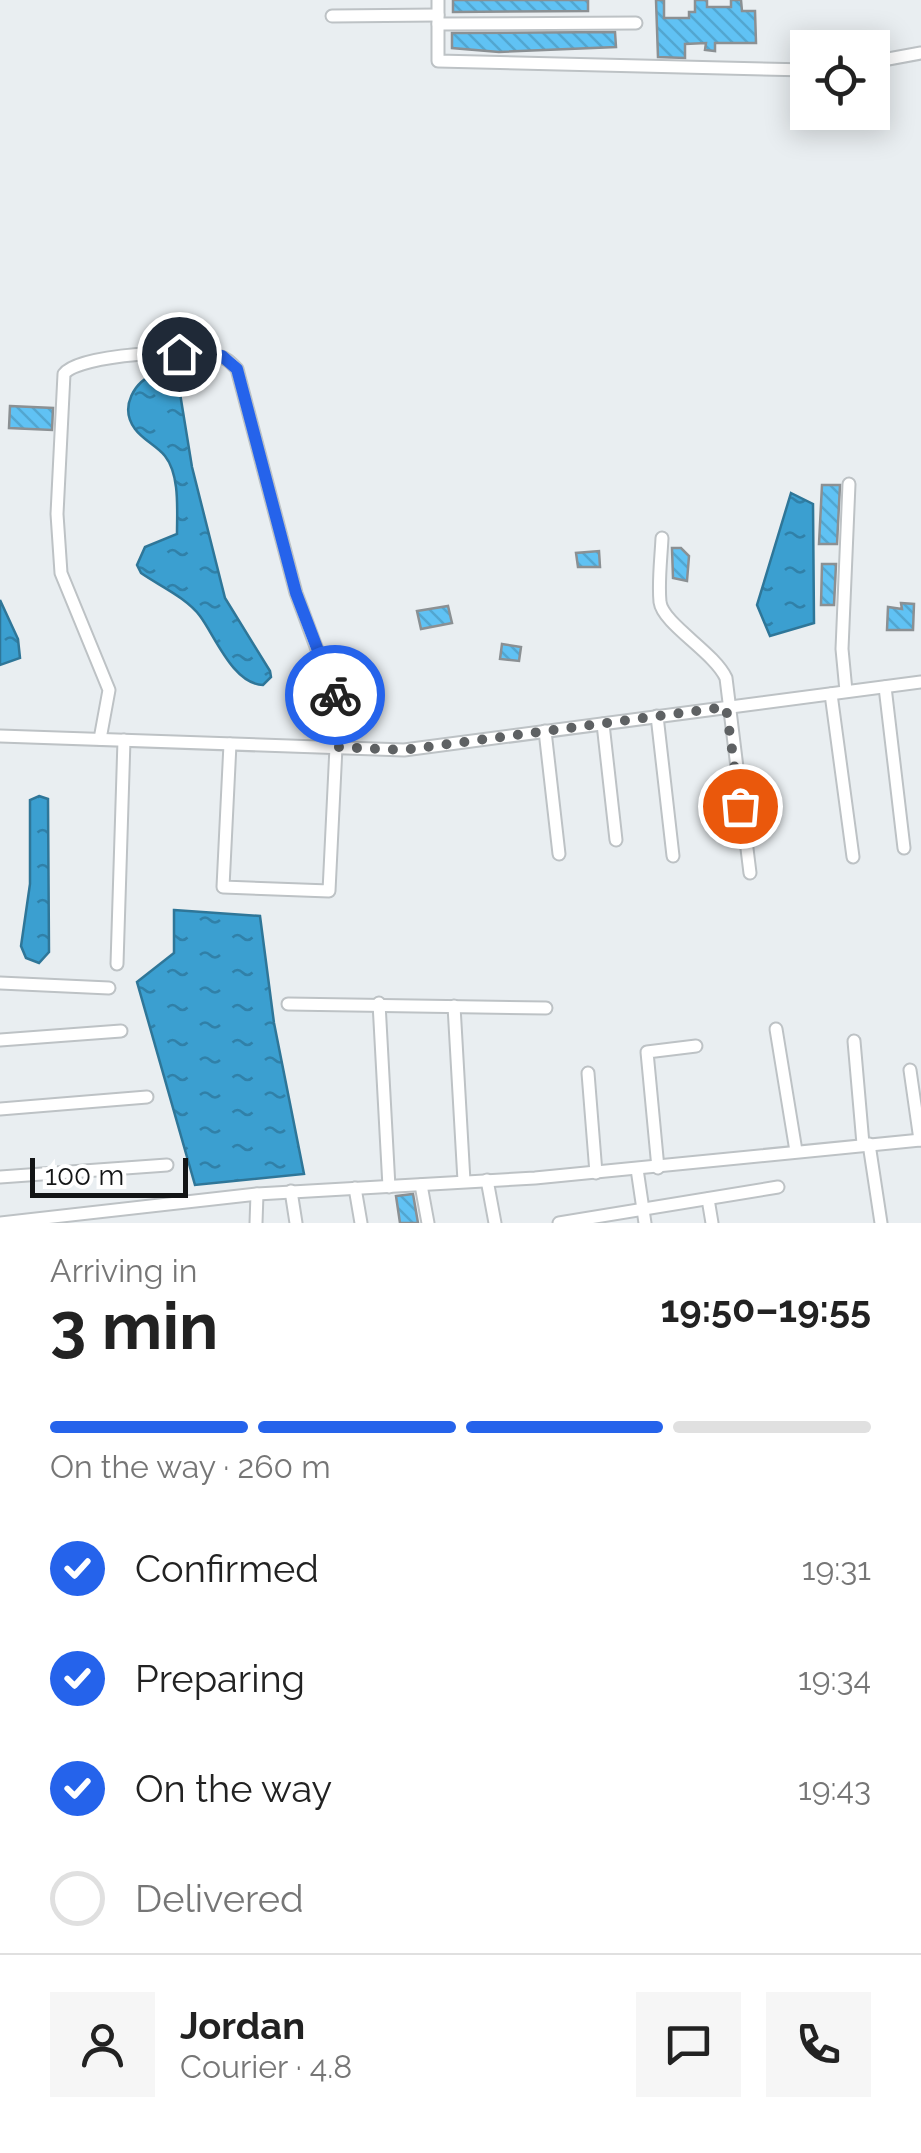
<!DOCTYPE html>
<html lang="en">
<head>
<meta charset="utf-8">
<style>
	:root { --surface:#fff; --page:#f6f6f6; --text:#222; --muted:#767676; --line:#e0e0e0; --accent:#2563eb }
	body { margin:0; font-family:Raleway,sans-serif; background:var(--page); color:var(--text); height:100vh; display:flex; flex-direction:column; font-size:38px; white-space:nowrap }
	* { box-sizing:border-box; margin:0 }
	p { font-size:32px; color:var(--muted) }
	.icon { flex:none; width:55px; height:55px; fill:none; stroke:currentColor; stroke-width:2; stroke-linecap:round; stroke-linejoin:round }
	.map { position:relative; height:1223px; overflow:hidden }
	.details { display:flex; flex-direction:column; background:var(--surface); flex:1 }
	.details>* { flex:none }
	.controls { position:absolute; left:790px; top:30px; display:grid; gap:20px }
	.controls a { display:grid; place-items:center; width:100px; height:100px; border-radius:0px; background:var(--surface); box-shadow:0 5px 25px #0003; font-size:50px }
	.scale { position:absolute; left:30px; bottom:25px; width:158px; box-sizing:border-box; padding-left:10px; border:5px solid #131516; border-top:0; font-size:28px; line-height:35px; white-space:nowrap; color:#131516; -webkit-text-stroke:8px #fff; paint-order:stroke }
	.pin { position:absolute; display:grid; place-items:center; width:85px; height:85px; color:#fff; margin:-42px; border:5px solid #fff; border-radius:50%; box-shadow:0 2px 10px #0007 }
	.courier { position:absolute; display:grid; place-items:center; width:100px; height:100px; margin:-50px; border:8px solid #2563eb; border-radius:50%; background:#fff; color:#222; box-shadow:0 2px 12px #0007 }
	.headline em { font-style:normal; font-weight:700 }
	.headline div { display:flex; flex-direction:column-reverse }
	.headline { display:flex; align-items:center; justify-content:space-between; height:170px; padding:0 50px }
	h1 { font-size:65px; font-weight:700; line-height:75px }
	.bar { display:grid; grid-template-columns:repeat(4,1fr); gap:15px 10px; align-content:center; height:120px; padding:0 50px }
	.bar i { height:12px; border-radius:8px; background:var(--line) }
	.bar .selected { background:var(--accent) }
	.bar p { grid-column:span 4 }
	.line { display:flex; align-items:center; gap:25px; padding:0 50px; border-top:2px solid var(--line) }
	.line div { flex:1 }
	.round { display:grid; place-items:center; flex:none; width:105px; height:105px; border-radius:0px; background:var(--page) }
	ol { padding:0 50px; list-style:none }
	li { display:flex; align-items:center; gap:30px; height:110px }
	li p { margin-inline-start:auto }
	li .icon { padding:10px; border-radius:50%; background:var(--accent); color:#fff; stroke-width:4 }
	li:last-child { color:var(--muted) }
	li i { width:55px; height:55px; border:5px solid var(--line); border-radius:50% }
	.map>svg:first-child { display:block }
</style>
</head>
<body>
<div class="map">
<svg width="921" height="1223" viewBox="0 0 921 1223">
	<defs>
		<pattern id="water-ripples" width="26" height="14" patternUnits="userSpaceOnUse" patternTransform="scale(2.5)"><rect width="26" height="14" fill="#3b9fd0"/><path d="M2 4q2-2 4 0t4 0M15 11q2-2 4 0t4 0" fill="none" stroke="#3080a8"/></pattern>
		<pattern id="building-back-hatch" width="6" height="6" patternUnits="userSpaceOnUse" patternTransform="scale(2.5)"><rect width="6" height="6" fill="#60c2f4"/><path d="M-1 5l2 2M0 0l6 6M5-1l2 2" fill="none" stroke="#52a6d0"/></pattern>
	</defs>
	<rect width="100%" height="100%" fill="#e9eef1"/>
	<g fill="url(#water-ripples)" stroke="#2f7698" stroke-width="2.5">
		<path d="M 157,373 L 171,373 L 178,381 L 192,467 L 225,598 L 270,671 L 271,677 L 263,685 C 233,684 215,636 200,616 C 187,598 158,585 141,573 L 137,565 L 145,547 L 177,534 C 177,510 180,475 165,456 C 157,446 143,440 135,429 C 119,407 134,381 157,373 Z"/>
		<polygon points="791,493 813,504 814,623 770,636 757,605"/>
		<polygon points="0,600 18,639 20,658 0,665"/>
		<polygon points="39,796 48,799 49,952 39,963 26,958 21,946 30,884 30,800"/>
		<polygon points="174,910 260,916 274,1023 304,1174 195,1185 137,982 174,953"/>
	</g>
	<g fill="url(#building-back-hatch)" stroke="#8b9093" stroke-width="2.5">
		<polygon points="453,0 588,0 588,11 453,12"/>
		<polygon points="656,0 664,0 664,18 689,18 689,12 695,12 695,0 707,0 707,7 731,7 731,0 741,0 742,11 755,11 756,43 715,43 715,51 705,50 706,43 685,44 685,58 658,57"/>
		<polygon points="615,32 616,47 499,52 452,48 452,33"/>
		<polygon points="10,406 53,408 52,430 9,428"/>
		<polygon points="822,485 840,485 837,544 819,544"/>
		<polygon points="672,548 681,548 689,556 687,581 673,578"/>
		<polygon points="599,551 600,567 578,567 576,553"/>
		<polygon points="822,564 836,564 834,605 821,605"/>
		<polygon points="901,603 914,604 913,630 887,630 888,607 902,609"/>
		<polygon points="448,606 452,623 421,629 417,611"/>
		<polygon points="502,644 521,647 519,661 500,659"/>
		<polygon points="413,1194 418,1223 400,1223 396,1196"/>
	</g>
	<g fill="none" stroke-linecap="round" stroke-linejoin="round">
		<defs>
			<g id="street">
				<polyline points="438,0 438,61 808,70"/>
				<polyline points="332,16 438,15"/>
				<polyline points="438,24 636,23"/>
				<polyline points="872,62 921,53"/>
				<path d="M 662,538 C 661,559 658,582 660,602 C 663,624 714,652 726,678 L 750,873"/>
				<polyline points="885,687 904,848"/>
				<polyline points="846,691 842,649 849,484"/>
				<polyline points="831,694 853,857"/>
				<polyline points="657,716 673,856"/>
				<polyline points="603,724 616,840"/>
				<polyline points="545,731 559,854"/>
				<polyline points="0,736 404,750 921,682"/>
				<path d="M 100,739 L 109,690 L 61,573 L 57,514 L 64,374 C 78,354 193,348 218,356 C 227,358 231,363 237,369 L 296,593 L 338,706 L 329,891 L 223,887 L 230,744"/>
				<polyline points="117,964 124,740"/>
				<polyline points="0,983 109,988"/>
				<polyline points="379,1003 389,1187"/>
				<polyline points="288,1004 546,1008"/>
				<polyline points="454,1006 464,1181"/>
				<polyline points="776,1029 796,1151"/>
				<polyline points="0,1040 121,1031"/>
				<polyline points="854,1041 863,1144"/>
				<polyline points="910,1070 920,1140"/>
				<polyline points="588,1073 596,1173"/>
				<polyline points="0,1109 147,1097"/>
				<polyline points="869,1144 881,1223"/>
				<polyline points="658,1168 647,1052 696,1046"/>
				<polyline points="637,1169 645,1223"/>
				<polyline points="0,1177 167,1165"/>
				<polyline points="487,1180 495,1223"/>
				<polyline points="421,1185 428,1223"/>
				<polyline points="355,1188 361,1223"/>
				<polyline points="291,1191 296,1223"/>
				<polyline points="708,1199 712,1223"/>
				<polyline points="0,1223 257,1194 535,1178 921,1140"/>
				<polyline points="256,1223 257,1194"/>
				<polyline points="559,1223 778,1187"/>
			</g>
		</defs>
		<use href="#street" stroke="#bdc2c5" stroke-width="15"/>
		<use href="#street" stroke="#fff" stroke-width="11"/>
	</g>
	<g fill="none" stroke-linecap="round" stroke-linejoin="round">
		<polyline stroke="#5e6163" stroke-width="10" stroke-dasharray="0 18" points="335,695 337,747 404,750 726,707 740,806"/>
		<polyline stroke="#2563eb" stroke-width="12" points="179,354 222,356 237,369 296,593 335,695"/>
	</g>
</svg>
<div class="controls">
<a><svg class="icon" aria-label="locate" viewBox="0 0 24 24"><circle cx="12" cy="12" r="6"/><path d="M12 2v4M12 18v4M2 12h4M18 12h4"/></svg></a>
</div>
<div class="scale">100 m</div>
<div class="pin" style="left:740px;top:806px;background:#ea580c"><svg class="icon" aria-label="bag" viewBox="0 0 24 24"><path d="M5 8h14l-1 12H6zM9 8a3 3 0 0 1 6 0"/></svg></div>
<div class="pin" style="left:179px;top:354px;background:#1f2937"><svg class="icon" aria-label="home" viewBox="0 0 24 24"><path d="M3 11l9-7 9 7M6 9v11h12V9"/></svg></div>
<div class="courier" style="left:335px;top:695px"><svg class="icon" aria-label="bike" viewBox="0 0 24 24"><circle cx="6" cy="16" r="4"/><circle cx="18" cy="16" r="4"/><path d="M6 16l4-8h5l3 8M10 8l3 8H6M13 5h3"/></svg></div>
</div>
<section class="details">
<div class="headline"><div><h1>3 min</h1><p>Arriving in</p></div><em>19:50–19:55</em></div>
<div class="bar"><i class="selected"></i><i class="selected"></i><i class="selected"></i><i></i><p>On the way · 260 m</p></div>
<ol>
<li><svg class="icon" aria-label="check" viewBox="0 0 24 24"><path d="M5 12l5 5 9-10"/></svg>Confirmed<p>19:31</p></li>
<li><svg class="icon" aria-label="check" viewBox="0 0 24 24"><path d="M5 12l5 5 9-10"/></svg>Preparing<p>19:34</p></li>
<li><svg class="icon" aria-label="check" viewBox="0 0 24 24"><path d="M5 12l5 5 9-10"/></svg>On the way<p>19:43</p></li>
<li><i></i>Delivered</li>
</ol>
<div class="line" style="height:180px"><a class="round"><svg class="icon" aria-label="person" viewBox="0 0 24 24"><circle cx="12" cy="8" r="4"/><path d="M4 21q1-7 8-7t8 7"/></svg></a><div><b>Jordan</b><p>Courier · 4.8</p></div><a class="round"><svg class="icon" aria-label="chat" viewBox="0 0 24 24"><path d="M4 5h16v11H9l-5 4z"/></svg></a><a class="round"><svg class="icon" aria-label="phone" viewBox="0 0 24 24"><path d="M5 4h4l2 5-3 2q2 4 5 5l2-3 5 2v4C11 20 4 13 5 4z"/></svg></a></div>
</section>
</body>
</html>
